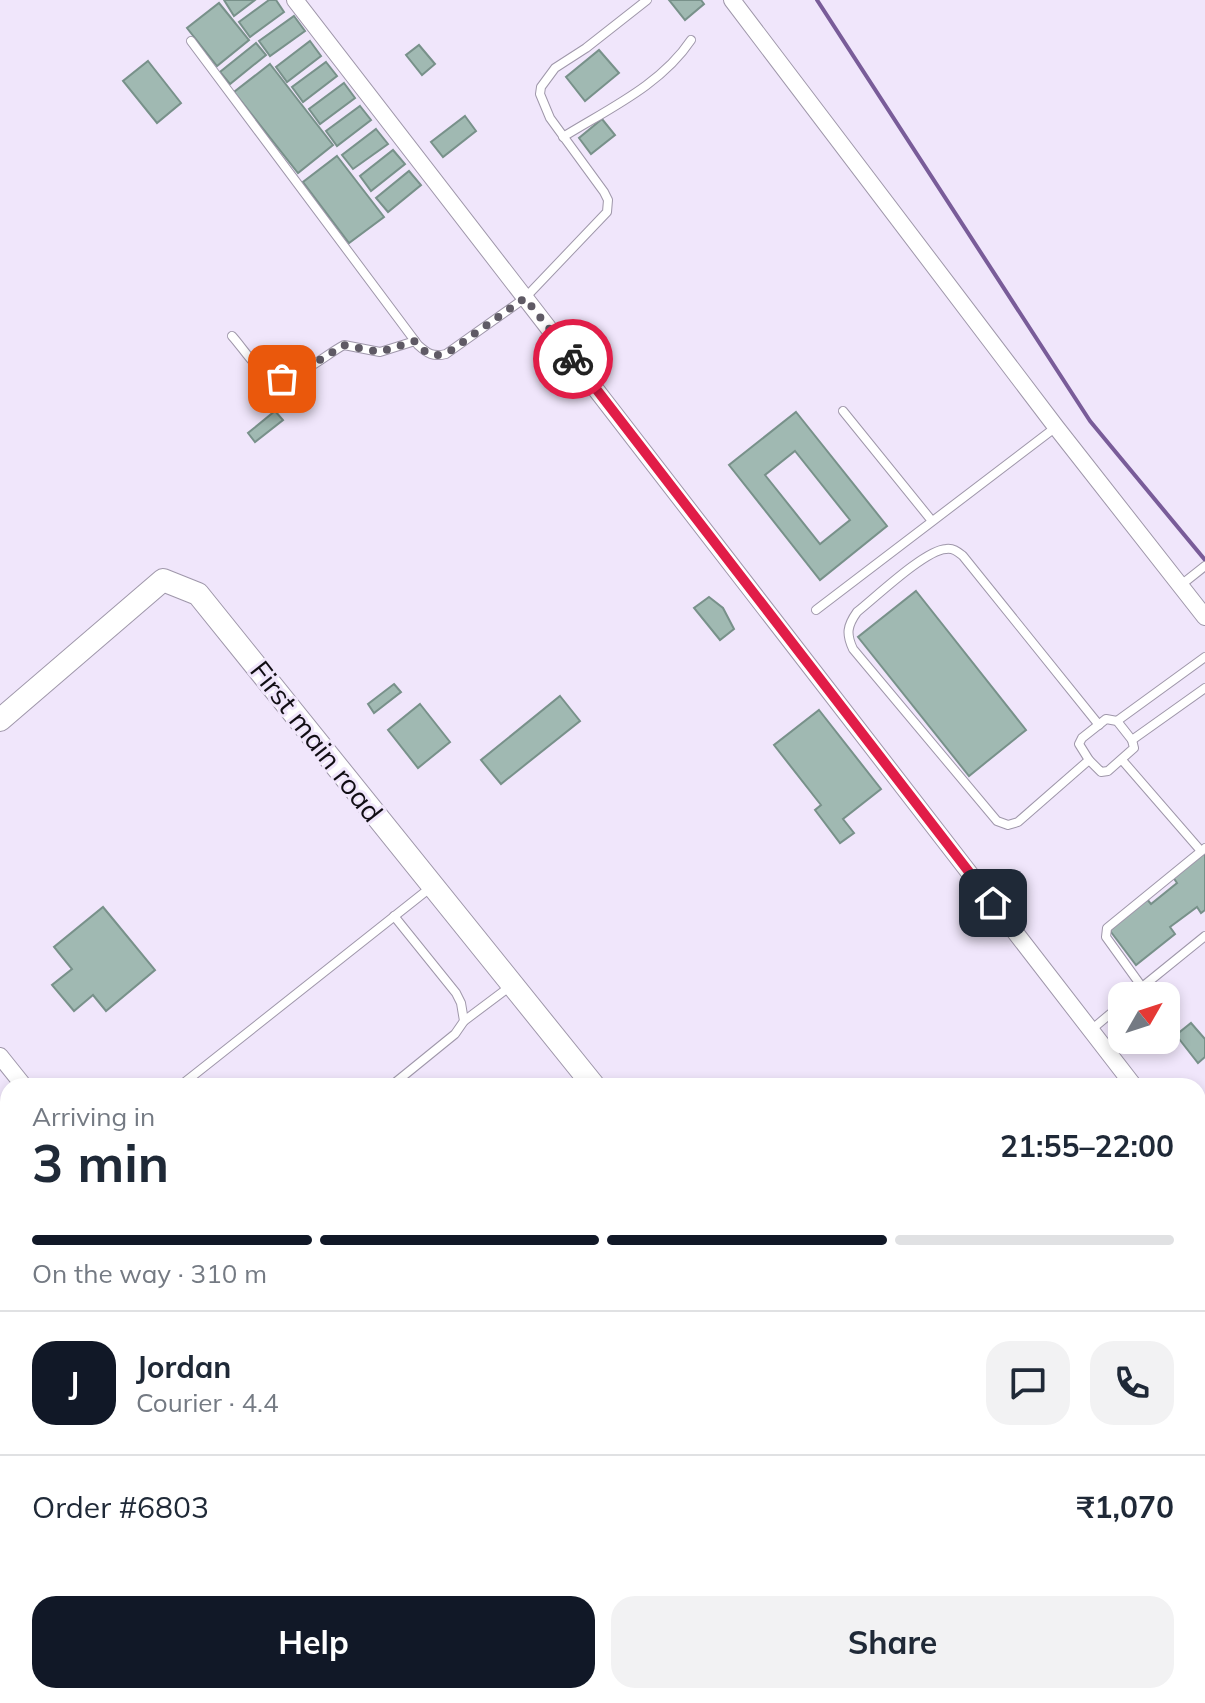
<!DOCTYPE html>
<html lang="en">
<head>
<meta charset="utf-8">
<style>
	:root { --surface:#fff; --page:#f2f2f3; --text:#1f2937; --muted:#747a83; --line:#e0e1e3; --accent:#111827 }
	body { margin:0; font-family:Mulish,sans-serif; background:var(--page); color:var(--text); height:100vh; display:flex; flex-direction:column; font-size:30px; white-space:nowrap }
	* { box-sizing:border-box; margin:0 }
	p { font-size:26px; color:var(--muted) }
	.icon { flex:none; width:44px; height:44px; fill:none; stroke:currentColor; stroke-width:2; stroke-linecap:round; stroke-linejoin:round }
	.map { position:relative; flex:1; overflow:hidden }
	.drawer { position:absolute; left:0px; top:1078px; width:1206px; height:626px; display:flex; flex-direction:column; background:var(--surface); border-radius:24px 24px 0 0; box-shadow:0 4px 12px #0003 }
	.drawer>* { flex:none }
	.needle { width:52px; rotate:51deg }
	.fabs { position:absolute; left:1108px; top:982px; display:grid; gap:16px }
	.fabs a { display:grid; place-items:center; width:72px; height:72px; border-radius:16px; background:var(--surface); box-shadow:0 4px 12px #0003; font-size:40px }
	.pin { position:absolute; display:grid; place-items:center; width:68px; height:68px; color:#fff; margin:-34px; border-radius:16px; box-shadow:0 4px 12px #0006 }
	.courier { position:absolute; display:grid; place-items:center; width:80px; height:80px; margin:-40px; border:6px solid #e11d48; border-radius:50%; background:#fff; color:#222; box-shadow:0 2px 10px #0007 }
	.summary em { font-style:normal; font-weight:700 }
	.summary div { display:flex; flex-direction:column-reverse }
	.summary { display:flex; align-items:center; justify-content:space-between; height:136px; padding:0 32px }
	h1 { font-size:52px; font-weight:700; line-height:60px }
	.bar { display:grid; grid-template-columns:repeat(4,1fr); gap:12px 8px; align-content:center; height:96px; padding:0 32px }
	.bar i { height:10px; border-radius:6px; background:var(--line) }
	.bar .selected { background:var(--accent) }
	.bar p { grid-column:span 4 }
	.line { display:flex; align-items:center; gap:20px; padding:0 32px; border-top:2px solid var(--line) }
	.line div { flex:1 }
	.round { display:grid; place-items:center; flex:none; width:84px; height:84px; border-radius:24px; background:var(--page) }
	.action { display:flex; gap:16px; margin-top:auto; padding:16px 32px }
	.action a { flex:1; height:92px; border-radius:24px; background:var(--accent); color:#fff; font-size:32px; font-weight:700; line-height:92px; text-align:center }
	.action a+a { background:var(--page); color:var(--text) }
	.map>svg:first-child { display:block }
</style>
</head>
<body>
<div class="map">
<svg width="1205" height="1703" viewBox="0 0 1205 1703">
	<rect width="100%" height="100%" fill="#f0e6fb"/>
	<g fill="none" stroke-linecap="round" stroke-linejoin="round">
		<polyline stroke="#795c99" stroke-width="4" points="817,0 1090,421 1205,560"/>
	</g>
	<g fill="#a0b9b2" stroke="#78918a" stroke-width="2" fill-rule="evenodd">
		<polygon points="224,0 255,0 234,16"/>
		<polygon points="269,0 276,0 284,12 250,37 239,22"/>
		<polygon points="669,0 701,0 704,4 685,20"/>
		<polygon points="219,3 249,40 217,66 187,28"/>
		<polygon points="294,16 305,31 270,56 259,41"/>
		<polygon points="310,41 321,56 287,82 276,67"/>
		<polygon points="256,43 266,55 230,84 220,72"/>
		<polygon points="419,45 435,64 422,75 406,55"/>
		<polygon points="599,50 619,73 585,101 566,77"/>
		<polygon points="148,61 181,103 157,123 123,81"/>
		<polygon points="326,62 337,76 303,102 292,87"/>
		<polygon points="270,64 333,145 298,173 234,92"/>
		<polygon points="344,83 355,98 320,124 309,109"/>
		<polygon points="360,106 371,120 337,146 326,131"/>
		<polygon points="465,116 476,131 443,157 431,142"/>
		<polygon points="602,119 615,135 591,154 579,138"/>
		<polygon points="376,129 388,144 353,169 342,155"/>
		<polygon points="393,150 405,164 371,191 360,176"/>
		<polygon points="337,156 384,217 349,243 303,182"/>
		<polygon points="409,171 421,185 388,212 376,198"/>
		<polygon points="275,411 283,420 255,442 248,433"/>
		<path d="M 796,412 L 887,526 L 820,580 L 729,465 ZM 795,451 L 850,520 L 820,544 L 765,475 Z"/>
		<polygon points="916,591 1026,730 969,776 858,637"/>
		<polygon points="709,597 723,608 734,629 720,640 694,608"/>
		<polygon points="394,684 401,692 374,713 368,704"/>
		<polygon points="560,696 580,721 501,784 481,760"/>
		<polygon points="420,704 450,742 418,768 388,730"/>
		<polygon points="819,710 881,789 843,819 854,833 840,843 815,810 821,805 774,745"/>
		<polygon points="1205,852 1205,910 1201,913 1197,907 1170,927 1175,934 1136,965 1108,928 1146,898 1151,904 1177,883 1173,877"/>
		<polygon points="103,907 155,970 106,1011 93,995 74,1011 52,985 72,969 54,947"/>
		<polygon points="1191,1023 1205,1039 1205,1057 1198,1063 1176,1035"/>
		<polygon points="1198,1500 1205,1509 1205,1549 1198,1555"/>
		<polygon points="1198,1605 1205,1613 1205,1702 1198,1693"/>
		<polygon points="258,1696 356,1696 362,1703 251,1703"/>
		<polygon points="546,1696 1045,1696 1051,1703 537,1703"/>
		<polygon points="674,1696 759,1696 788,1703 668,1703"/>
	</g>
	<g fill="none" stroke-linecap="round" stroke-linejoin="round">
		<defs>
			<g id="service">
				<path d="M 191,41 L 418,345 C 428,354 433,357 446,354 L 525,298 L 607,212 L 608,200 L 604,192 L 550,118 L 540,94 L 541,87 L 555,68 L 586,48 L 647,0"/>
				<path d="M 563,137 C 608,109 661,85 691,40"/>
				<path d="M 232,336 C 243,348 256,370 271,377 C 290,387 326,354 344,345 L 380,352 L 415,341"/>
				<polyline points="843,411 932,521"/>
				<polyline points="1181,585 1205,566"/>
				<polyline points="816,610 1056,427"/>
				<polygon points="1106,719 1117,721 1132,740 1134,748 1108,771 1101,772 1089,760 1079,744 1082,738"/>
				<polyline points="1117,721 1205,657"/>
				<polyline points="1132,740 1205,688"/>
				<path d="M 1089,760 L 1018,822 L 1008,825 L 997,821 L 853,649 C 846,634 847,626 857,612 C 876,597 925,550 946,549 C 954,548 958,552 963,556 L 1099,725"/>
				<polyline points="1122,760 1201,851"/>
				<polyline points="1142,987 1106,937 1107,928 1205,848"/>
				<polyline points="1131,996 1205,936"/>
				<polyline points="464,1021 512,985"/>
				<polyline points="1091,1030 1122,1004"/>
				<polyline points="180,1086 430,888"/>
				<polyline points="391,1086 455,1034 464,1021 461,1003 456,993 394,916"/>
				<polyline points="1198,1216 1205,1210"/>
				<polyline points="1198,1238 1205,1247"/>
				<polyline points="1198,1402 1205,1411"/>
				<polyline points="0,1602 8,1613"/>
				<polyline points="70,1696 75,1703"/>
				<polyline points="197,1696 199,1703"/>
				<polyline points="578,1696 583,1703"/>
				<polyline points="1014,1696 1020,1703"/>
				<polyline points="1174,1696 1180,1703"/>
				<polyline points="0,1702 9,1696"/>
				<polyline points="406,1703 408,1696"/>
				<polyline points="629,1703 638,1696"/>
				<polyline points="644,1703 645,1696"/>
			</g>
			<g id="minor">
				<polyline points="295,0 1134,1086"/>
				<polyline points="732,0 1056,427 1205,617"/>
				<polyline points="0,1056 24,1086"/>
				<polyline points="1198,1138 1205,1133"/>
				<polyline points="492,1703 501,1696"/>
			</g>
			<g id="tertiary">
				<polyline points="0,720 163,580 198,594 594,1086"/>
				<polyline points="1078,1696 1084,1703"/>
			</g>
		</defs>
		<use href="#service" stroke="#9f97aa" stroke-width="10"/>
		<use href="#minor" stroke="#9f97aa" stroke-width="18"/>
		<use href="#tertiary" stroke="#9f97aa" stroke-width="24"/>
		<use href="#service" stroke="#fff" stroke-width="8"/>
		<use href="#minor" stroke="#fff" stroke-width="16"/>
		<use href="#tertiary" stroke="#fff" stroke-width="22"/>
	</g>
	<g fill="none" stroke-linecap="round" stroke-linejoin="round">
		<path stroke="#5f5a65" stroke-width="8" stroke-dasharray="0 14.4" d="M 282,379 L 292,377 L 344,345 L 380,352 L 415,341 C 424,353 431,357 446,354 L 525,298 L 573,359"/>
		<polyline stroke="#e11d48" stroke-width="10" points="573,359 993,903"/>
	</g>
	<g text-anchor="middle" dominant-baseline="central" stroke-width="6" stroke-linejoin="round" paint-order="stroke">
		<g font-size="28" fill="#110e14" stroke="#f0e6fb">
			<text transform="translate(317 741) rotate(52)">First main road</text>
		</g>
	</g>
</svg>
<div class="fabs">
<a><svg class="needle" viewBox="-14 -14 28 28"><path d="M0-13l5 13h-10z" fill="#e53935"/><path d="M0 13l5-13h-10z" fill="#747a83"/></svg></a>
</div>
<div class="pin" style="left:282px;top:379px;background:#ea580c"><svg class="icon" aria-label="bag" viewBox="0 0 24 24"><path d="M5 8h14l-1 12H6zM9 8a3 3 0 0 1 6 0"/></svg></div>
<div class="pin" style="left:993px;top:903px;background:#1f2937"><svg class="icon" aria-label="home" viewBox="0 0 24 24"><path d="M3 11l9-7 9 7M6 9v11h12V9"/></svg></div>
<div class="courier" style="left:573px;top:359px"><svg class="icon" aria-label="bike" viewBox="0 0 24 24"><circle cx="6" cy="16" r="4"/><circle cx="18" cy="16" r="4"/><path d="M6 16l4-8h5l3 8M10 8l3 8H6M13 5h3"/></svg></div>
<section class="drawer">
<div class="summary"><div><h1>3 min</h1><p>Arriving in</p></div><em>21:55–22:00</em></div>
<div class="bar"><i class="selected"></i><i class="selected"></i><i class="selected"></i><i></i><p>On the way · 310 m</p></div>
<div class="line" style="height:144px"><b class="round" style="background:var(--accent);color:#fff">J</b><div><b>Jordan</b><p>Courier · 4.4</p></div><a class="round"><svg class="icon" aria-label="chat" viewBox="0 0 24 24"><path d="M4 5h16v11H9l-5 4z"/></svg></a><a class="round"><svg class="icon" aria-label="phone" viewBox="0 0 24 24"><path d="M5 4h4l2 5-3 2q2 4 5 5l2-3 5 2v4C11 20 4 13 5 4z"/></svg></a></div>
<div class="line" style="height:104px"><div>Order #6803</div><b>₹1,070</b></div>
<div class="action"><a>Help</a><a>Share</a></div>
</section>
</div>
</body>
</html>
